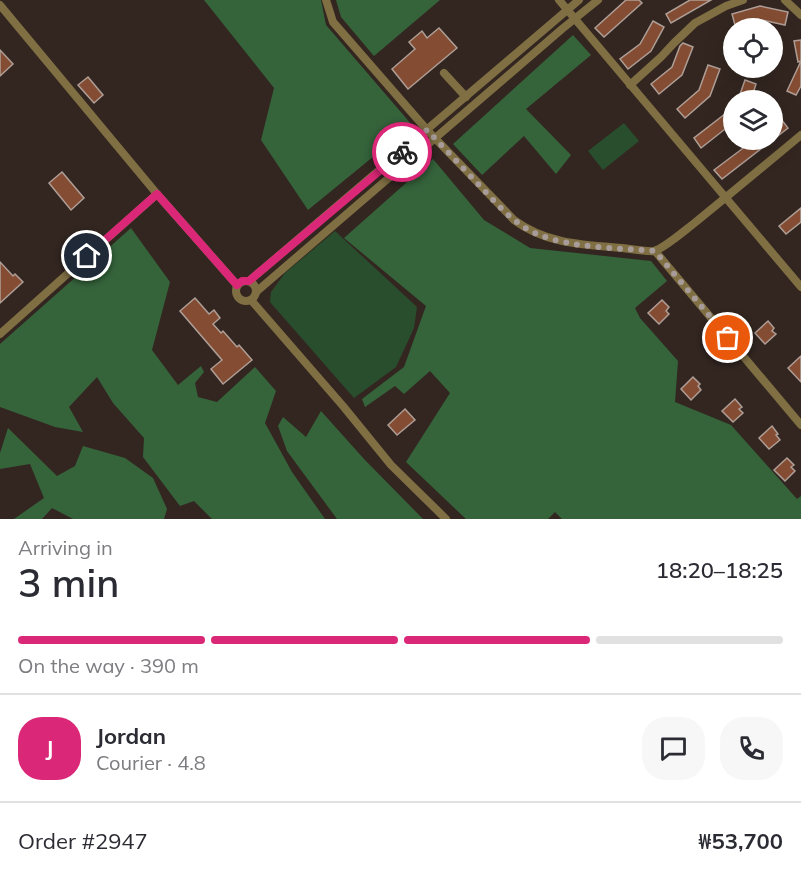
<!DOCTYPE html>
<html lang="en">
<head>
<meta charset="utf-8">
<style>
	:root { --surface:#fff; --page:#f7f7f7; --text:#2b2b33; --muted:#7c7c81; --line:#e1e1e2; --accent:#db2777 }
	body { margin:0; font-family:Mulish,sans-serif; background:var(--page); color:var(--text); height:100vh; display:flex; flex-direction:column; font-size:22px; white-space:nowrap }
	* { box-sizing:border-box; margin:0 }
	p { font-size:20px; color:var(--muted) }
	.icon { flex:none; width:33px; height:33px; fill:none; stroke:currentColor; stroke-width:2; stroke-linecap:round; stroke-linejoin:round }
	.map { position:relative; height:519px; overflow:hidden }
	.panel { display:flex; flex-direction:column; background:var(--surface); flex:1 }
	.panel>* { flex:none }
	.buttons { position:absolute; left:723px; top:18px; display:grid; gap:12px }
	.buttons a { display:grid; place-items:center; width:60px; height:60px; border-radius:50%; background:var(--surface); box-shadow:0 6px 24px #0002; font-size:30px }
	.pin { position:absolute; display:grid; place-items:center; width:51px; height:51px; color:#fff; margin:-26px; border:3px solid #fff; border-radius:50%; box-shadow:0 2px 6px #0007 }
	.courier { position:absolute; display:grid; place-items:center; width:60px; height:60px; margin:-30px; border:4px solid #db2777; border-radius:50%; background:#fff; color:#222; box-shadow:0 2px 8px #0007 }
	.head em { font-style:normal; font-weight:600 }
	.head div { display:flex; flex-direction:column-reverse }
	.head { display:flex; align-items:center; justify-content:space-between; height:102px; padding:0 18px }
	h1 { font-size:39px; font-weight:600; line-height:45px }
	.bar { display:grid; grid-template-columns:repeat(4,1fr); gap:9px 6px; align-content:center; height:72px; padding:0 18px }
	.bar i { height:8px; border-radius:4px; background:var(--line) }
	.bar .on { background:var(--accent) }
	.bar p { grid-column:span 4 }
	.line { display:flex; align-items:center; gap:15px; padding:0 18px; border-top:2px solid var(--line) }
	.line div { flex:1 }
	.round { display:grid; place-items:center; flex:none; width:63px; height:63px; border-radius:24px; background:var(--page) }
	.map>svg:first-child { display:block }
</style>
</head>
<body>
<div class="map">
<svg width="801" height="519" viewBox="0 0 801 519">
	<rect width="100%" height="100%" fill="#332621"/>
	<g fill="#294e2d">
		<polygon points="624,123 639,141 603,170 588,151"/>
		<polygon points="335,231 417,307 414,328 396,367 354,398 270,302 271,292 285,273"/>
	</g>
	<g fill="#35643b">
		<polygon points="204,0 321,0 326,25 412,125 308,210 261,140 274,88"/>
		<polygon points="336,0 440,0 374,56 341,17"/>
		<polygon points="573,35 591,55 526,109 571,155 556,174 524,136 482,175 453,144"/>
		<polygon points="433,159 484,220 530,248 651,261 667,281 635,308 640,318 678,361 675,402 731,425 797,499 801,496 801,519 562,519 555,512 548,519 466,519 406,462 450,393 430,371 404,394 395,386 365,407 362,399 404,367 426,306 344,238"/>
		<polygon points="131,228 170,282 152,350 178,385 201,366 204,372 195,383 198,397 217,402 255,367 276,391 265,423 292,472 325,519 212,519 194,501 180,506 143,457 144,438 113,403 97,377 69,407 83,432 55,427 0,407 0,344"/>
		<polygon points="321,411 364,459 423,519 337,519 287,451 278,426 283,417 306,437"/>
		<polygon points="8,428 57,476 75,466 83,446 125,458 153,478 167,509 164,519 73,519 52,508 42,519 14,519 44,498 30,464 0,469 0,453"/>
	</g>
	<g fill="#844d33" stroke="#ae9e96" stroke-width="1.5">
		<polygon points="626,0 639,0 642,3 604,37 595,28"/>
		<polygon points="690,0 711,0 671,23 666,14"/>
		<polygon points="760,6 788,12 785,25 757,19 735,25 732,14"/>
		<polygon points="653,21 664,27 651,51 628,69 620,59 640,44"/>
		<polygon points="439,28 457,48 408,89 392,69 415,49 409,42 422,31 427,38"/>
		<polygon points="801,40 801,86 796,95 787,91 801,61 798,62 794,41"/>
		<polygon points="683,43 693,47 682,75 659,94 651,84 672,67 680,46"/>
		<polygon points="0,50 13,64 0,76"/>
		<polygon points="708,65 720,69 710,96 685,118 677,109 699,90"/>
		<polygon points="88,77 103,95 94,103 78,85"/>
		<polygon points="745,80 756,84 751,100 738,100"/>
		<polygon points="734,107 734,122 701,148 694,138"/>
		<polygon points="781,119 788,128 722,179 714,170 754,140 772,140 772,125"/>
		<polygon points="62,172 84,198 71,210 49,183"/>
		<polygon points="801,208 801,222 786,234 779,226"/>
		<polygon points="0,262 13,276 15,274 23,282 0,303"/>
		<polygon points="195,298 209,314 214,310 220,318 213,324 221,333 223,331 237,347 239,345 252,360 223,384 211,369 222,360 180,311"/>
		<polygon points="662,300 669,307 666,311 669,314 659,324 648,313"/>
		<polygon points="768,321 774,328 772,331 776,334 765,344 755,333"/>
		<polygon points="801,356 801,382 788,368"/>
		<polygon points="693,377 700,384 698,386 701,390 691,400 681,389"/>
		<polygon points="735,399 742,407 739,409 743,413 733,422 722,411"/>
		<polygon points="405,409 415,420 397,435 388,425"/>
		<polygon points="772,426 778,434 776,435 780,440 769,449 759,438"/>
		<polygon points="787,458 794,465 791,467 795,471 785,481 774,470"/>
	</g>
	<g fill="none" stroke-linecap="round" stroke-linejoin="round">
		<g stroke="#7f6f43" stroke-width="8">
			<path d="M 326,0 L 333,22 L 427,130 L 514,220 C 546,244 584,245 622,248 C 630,249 648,252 654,251 C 663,249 684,231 692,225 C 729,195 765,165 801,135"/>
			<polyline points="559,0 801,287"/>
			<polyline points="785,0 801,15"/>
			<polyline points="0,5 157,194 237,285"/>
			<polyline points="444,73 466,97"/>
			<polyline points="630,85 661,57 674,43 695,23 726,6 743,0"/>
			<polyline points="655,251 801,425"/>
			<circle cx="246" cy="291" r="10"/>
			<polyline points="249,281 579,0"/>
			<polyline points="256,292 562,29 598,0"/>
			<polyline points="251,300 343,406 391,465 446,519"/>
			<polyline points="0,334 157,194"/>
		</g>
	</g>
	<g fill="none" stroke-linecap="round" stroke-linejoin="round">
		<path stroke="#a79c99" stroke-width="6" stroke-dasharray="0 10.8" d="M 402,152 L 427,130 C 445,149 463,168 481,187 C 498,205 514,224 537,234 C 570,248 619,248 655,251 L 728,338"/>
		<polyline stroke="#db2777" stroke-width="8" points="87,256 157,194 237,285 242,281 249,281 402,152"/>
	</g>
</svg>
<div class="buttons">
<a><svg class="icon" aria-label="locate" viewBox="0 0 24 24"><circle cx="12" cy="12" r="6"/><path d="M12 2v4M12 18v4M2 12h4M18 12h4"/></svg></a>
<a><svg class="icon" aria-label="layers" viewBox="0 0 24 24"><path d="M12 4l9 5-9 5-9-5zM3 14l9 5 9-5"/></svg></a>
</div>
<div class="pin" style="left:728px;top:338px;background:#ea580c"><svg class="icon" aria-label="bag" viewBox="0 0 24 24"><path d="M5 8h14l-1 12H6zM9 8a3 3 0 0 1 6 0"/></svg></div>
<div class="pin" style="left:87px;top:256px;background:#1f2937"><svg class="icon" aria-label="home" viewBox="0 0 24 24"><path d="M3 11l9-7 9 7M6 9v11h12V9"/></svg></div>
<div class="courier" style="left:402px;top:152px"><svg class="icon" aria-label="bike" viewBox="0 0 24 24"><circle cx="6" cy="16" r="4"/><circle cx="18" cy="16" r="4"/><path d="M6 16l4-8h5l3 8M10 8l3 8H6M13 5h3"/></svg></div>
</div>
<section class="panel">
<div class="head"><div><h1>3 min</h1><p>Arriving in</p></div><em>18:20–18:25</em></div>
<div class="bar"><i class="on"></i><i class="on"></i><i class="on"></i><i></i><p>On the way · 390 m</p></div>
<div class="line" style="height:108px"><b class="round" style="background:var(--accent);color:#fff">J</b><div><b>Jordan</b><p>Courier · 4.8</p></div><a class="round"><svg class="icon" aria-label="chat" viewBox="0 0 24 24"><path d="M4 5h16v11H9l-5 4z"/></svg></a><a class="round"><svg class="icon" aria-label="phone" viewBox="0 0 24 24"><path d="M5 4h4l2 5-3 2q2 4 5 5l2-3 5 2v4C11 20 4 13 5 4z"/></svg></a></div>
<div class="line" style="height:78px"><div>Order #2947</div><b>₩53,700</b></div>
</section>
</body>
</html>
